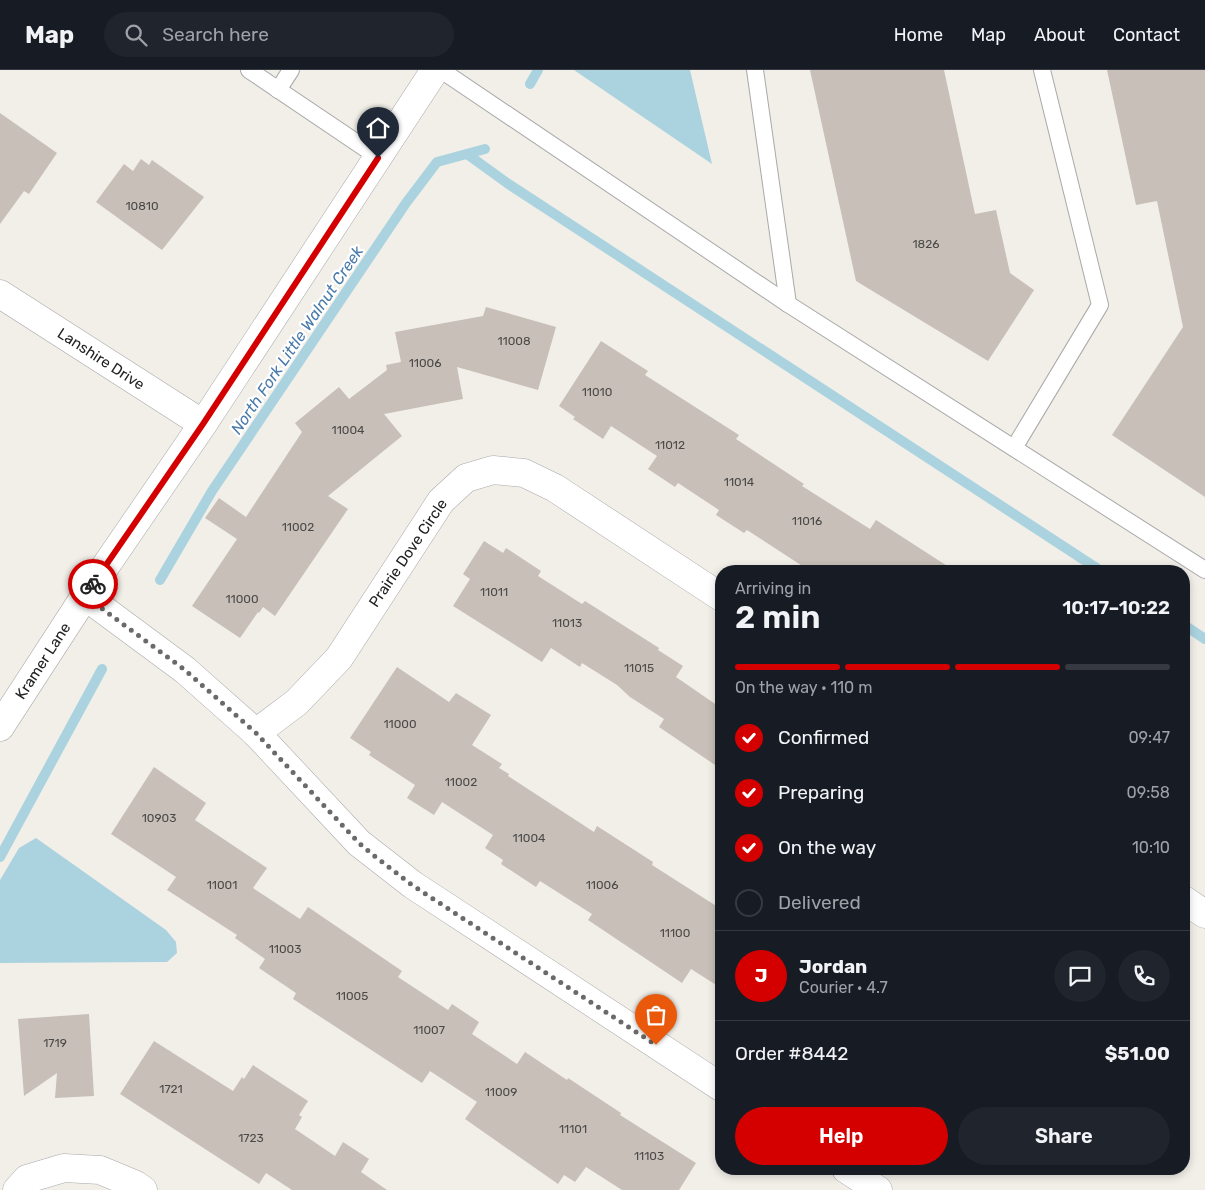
<!DOCTYPE html>
<html lang="en">
<head>
<meta charset="utf-8">
<style>
	:root { --surface:#171b24; --page:#20242c; --text:#f1f3f6; --muted:#9ea1a6; --line:#363941; --accent:#d40000 }
	body { margin:0; font-family:Rubik,sans-serif; background:var(--page); color:var(--text); height:100vh; display:flex; flex-direction:column; font-size:19px; white-space:nowrap }
	* { box-sizing:border-box; margin:0 }
	p { font-size:16px; color:var(--muted) }
	.icon { flex:none; width:28px; height:28px; fill:none; stroke:currentColor; stroke-width:2; stroke-linecap:round; stroke-linejoin:round }
	.map { position:relative; flex:1; overflow:hidden }
	.sheet { position:absolute; left:715px; top:495px; width:475px; height:610px; display:flex; flex-direction:column; background:var(--surface); border-radius:20px; box-shadow:0 2px 8px #0003 }
	.sheet>* { flex:none }
	.pin { position:absolute; display:grid; place-items:center; width:42px; height:42px; color:#fff; margin:-51px -21px; border-radius:50% 50% 50% 0; rotate:-45deg; box-shadow:0 0 5px #0007 }
	.pin .icon { rotate:45deg }
	.courier { position:absolute; display:grid; place-items:center; width:50px; height:50px; margin:-25px; border:4px solid #d40000; border-radius:50%; background:#fff; color:#222; box-shadow:0 1px 6px #0007 }
	.overview em { font-style:normal; font-weight:600 }
	.overview div { display:flex; flex-direction:column-reverse }
	.overview { display:flex; align-items:center; justify-content:space-between; height:85px; padding:0 20px }
	h1 { font-size:32px; font-weight:600; line-height:38px }
	.bar { display:grid; grid-template-columns:repeat(4,1fr); gap:8px 5px; align-content:center; height:60px; padding:0 20px }
	.bar i { height:6px; border-radius:4px; background:var(--line) }
	.bar .selected { background:var(--accent) }
	.bar p { grid-column:span 4 }
	.line { display:flex; align-items:center; gap:12px; padding:0 20px; border-top:1px solid var(--line) }
	.line div { flex:1 }
	.round { display:grid; place-items:center; flex:none; width:52px; height:52px; border-radius:26px; background:var(--page) }
	ol { padding:0 20px; list-style:none }
	li { display:flex; align-items:center; gap:15px; height:55px }
	li p { margin-inline-start:auto }
	li .icon { padding:5px; border-radius:50%; background:var(--accent); color:#fff; stroke-width:4 }
	li:last-child { color:var(--muted) }
	li i { width:28px; height:28px; border:2px solid var(--line); border-radius:50% }
	.cta { display:flex; gap:10px; margin-top:auto; padding:10px 20px }
	.cta a { flex:1; height:58px; border-radius:30px; background:var(--accent); color:#fff; font-size:20px; font-weight:600; line-height:58px; text-align:center }
	.cta a+a { background:var(--page); color:var(--text) }
	header { display:flex; align-items:center; gap:30px; box-sizing:border-box; height:70px; padding:0 25px; background:var(--surface); border-bottom:1px solid var(--line) }
	header strong { font-size:24px }
	nav { display:flex; gap:28px; margin-inline-start:auto; font-size:18px }
	.search { width:350px; height:45px; background:var(--page); display:flex; align-items:center; gap:12px; box-sizing:border-box; padding:0 18px; border-radius:28px; color:var(--muted); font-size:19px }
	.map>svg:first-child { display:block }
</style>
</head>
<body>
<header>
<strong>Map</strong>
<div class="search"><svg class="icon" aria-label="search" viewBox="0 0 24 24"><circle cx="10" cy="10" r="6"/><path d="M15 15l6 6"/></svg>Search here</div>
<nav><a>Home</a><a>Map</a><a>About</a><a>Contact</a></nav>
</header>
<div class="map">
<svg width="1205" height="1120" viewBox="0 0 1205 1120">
	<rect width="100%" height="100%" fill="#f2efe9"/>
	<g fill="#aad3df">
		<polygon points="574,0 690,0 712,94"/>
		<polygon points="36,768 166,860 176,872 177,883 167,892 0,893 0,810 19,778"/>
	</g>
	<g fill="none" stroke-linecap="round" stroke-linejoin="round">
		<g stroke="#aad3df" stroke-width="10">
			<polyline points="530,14 538,0"/>
			<polyline points="467,84 507,113 1101,501"/>
			<polyline points="160,510 212,421 406,133 437,92 485,79"/>
			<polyline points="1184,555 1205,569"/>
			<polyline points="0,787 102,599"/>
		</g>
	</g>
	<g fill="#c7bfb8">
		<polygon points="810,0 944,0 975,144 996,140 1010,203 1034,220 988,291 856,211"/>
		<polygon points="1107,0 1205,0 1205,427 1112,365 1183,257 1157,131 1136,135"/>
		<polygon points="0,43 57,83 29,124 24,121 0,154"/>
		<polygon points="141,89 149,95 152,90 204,127 162,180 96,132 124,94 133,101"/>
		<polygon points="486,237 556,257 538,320 457,297 463,329 384,344 402,366 328,426 348,439 275,546 263,537 259,543 258,542 240,568 192,536 237,469 205,448 219,428 246,447 302,362 295,353 339,317 349,329 387,300 386,295 401,292 395,262 483,246"/>
		<polygon points="601,271 648,301 645,305 739,365 736,369 804,414 802,416 870,459 876,450 955,501 810,501 747,460 744,463 716,445 719,440 678,413 675,417 648,399 657,386 611,356 603,369 573,349 575,347 559,336"/>
		<polygon points="484,471 503,483 506,478 541,501 538,506 582,534 585,531 659,578 658,580 683,596 676,607 721,638 721,699 659,657 664,649 630,627 617,615 582,593 580,597 551,578 542,592 453,536 470,509 463,504"/>
		<polygon points="397,597 449,632 456,623 491,645 472,675 502,694 499,698 509,704 508,706 594,762 597,756 653,792 652,795 721,839 721,918 691,899 682,913 588,850 592,844 540,811 536,817 501,794 503,790 485,778 493,765 442,732 434,745 407,728 415,715 369,685 371,682 350,668"/>
		<polygon points="154,697 206,733 195,750 267,798 253,818 300,849 308,837 402,901 398,907 448,940 452,934 479,952 472,964 517,994 525,982 567,1010 568,1008 621,1043 620,1045 696,1093 679,1120 622,1120 586,1097 575,1112 564,1105 558,1114 465,1049 477,1032 430,1001 422,1013 293,929 296,923 259,898 265,889 235,868 237,865 167,820 176,807 111,764"/>
		<polygon points="89,944 94,1026 55,1028 57,1003 24,1026 18,949"/>
		<polygon points="154,971 233,1021 242,1007 244,1009 253,995 308,1031 299,1045 302,1047 295,1059 335,1086 343,1072 369,1089 361,1102 387,1120 292,1120 266,1103 259,1114 120,1024"/>
	</g>
	<g fill="none" stroke-linecap="round" stroke-linejoin="round">
		<defs>
			<g id="service">
				<polyline points="249,0 378,87"/>
				<polyline points="441,0 788,234 1205,500"/>
				<polyline points="755,0 788,234"/>
				<polyline points="278,20 291,0"/>
				<polyline points="1014,378 1100,235 1042,0"/>
			</g>
			<g id="minor">
				<polyline points="0,224 203,354"/>
				<polyline points="85,526 185,600 256,663 359,773 413,815 721,1017"/>
				<polyline points="256,663 297,632 339,588 441,431 466,408 493,400 524,403 555,418 721,527"/>
				<polyline points="1184,830 1205,844"/>
				<polyline points="846,1099 878,1120"/>
				<polyline points="17,1120 27,1109 64,1098 100,1100 136,1115 143,1120"/>
			</g>
			<polyline id="tertiary" points="0,657 85,526 203,354 435,0"/>
		</defs>
		<use href="#service" stroke="#a9a9a9" stroke-width="18"/>
		<use href="#minor" stroke="#a9a9a9" stroke-width="29"/>
		<use href="#tertiary" stroke="#a9a9a9" stroke-width="29"/>
		<use href="#service" stroke="#fff" stroke-width="16"/>
		<use href="#minor" stroke="#fff" stroke-width="28"/>
		<use href="#tertiary" stroke="#fff" stroke-width="28"/>
	</g>
	<g fill="none" stroke-linecap="round" stroke-linejoin="round">
		<polyline stroke="#6b6a68" stroke-width="5" stroke-dasharray="0 9" points="93,514 85,526 185,600 256,663 359,773 372,784 412,815 656,975"/>
		<polyline stroke="#d40000" stroke-width="6" points="93,514 203,354 378,88"/>
	</g>
	<g text-anchor="middle" dominant-baseline="central" stroke-width="4.5" stroke-linejoin="round" paint-order="stroke">
		<g font-size="12" fill="#4b4948">
			<text x="142" y="136">10810</text>
			<text x="926" y="174">1826</text>
			<text x="514" y="271">11008</text>
			<text x="425" y="293">11006</text>
			<text x="597" y="322">11010</text>
			<text x="348" y="360">11004</text>
			<text x="670" y="375">11012</text>
			<text x="739" y="412">11014</text>
			<text x="807" y="451">11016</text>
			<text x="298" y="457">11002</text>
			<text x="494" y="522">11011</text>
			<text x="242" y="529">11000</text>
			<text x="567" y="553">11013</text>
			<text x="639" y="598">11015</text>
			<text x="400" y="654">11000</text>
			<text x="461" y="712">11002</text>
			<text x="159" y="748">10903</text>
			<text x="529" y="768">11004</text>
			<text x="222" y="815">11001</text>
			<text x="602" y="815">11006</text>
			<text x="675" y="863">11100</text>
			<text x="285" y="879">11003</text>
			<text x="352" y="926">11005</text>
			<text x="429" y="960">11007</text>
			<text x="55" y="973">1719</text>
			<text x="171" y="1019">1721</text>
			<text x="501" y="1022">11009</text>
			<text x="573" y="1059">11101</text>
			<text x="251" y="1068">1723</text>
			<text x="649" y="1086">11103</text>
		</g>
		<g font-size="15" fill="#222" stroke="#fff">
			<text transform="translate(101 289) rotate(33)">Lanshire Drive</text>
			<text transform="translate(408 483) rotate(-56)">Prairie Dove Circle</text>
			<text transform="translate(43 591) rotate(-57)">Kramer Lane</text>
		</g>
		<g font-size="16" font-style="italic" fill="#4a7aab" stroke="#fff">
			<text transform="translate(297 270) rotate(-56)">North Fork Little Walnut Creek</text>
		</g>
	</g>
</svg>
<div class="pin" style="left:656px;top:975px;background:#ea580c"><svg class="icon" aria-label="bag" viewBox="0 0 24 24"><path d="M5 8h14l-1 12H6zM9 8a3 3 0 0 1 6 0"/></svg></div>
<div class="pin" style="left:378px;top:88px;background:#1f2937"><svg class="icon" aria-label="home" viewBox="0 0 24 24"><path d="M3 11l9-7 9 7M6 9v11h12V9"/></svg></div>
<div class="courier" style="left:93px;top:514px"><svg class="icon" aria-label="bike" viewBox="0 0 24 24"><circle cx="6" cy="16" r="4"/><circle cx="18" cy="16" r="4"/><path d="M6 16l4-8h5l3 8M10 8l3 8H6M13 5h3"/></svg></div>
<section class="sheet">
<div class="overview"><div><h1>2 min</h1><p>Arriving in</p></div><em>10:17–10:22</em></div>
<div class="bar"><i class="selected"></i><i class="selected"></i><i class="selected"></i><i></i><p>On the way · 110 m</p></div>
<ol>
<li><svg class="icon" aria-label="check" viewBox="0 0 24 24"><path d="M5 12l5 5 9-10"/></svg>Confirmed<p>09:47</p></li>
<li><svg class="icon" aria-label="check" viewBox="0 0 24 24"><path d="M5 12l5 5 9-10"/></svg>Preparing<p>09:58</p></li>
<li><svg class="icon" aria-label="check" viewBox="0 0 24 24"><path d="M5 12l5 5 9-10"/></svg>On the way<p>10:10</p></li>
<li><i></i>Delivered</li>
</ol>
<div class="line" style="height:90px"><b class="round" style="background:var(--accent);color:#fff">J</b><div><b>Jordan</b><p>Courier · 4.7</p></div><a class="round"><svg class="icon" aria-label="chat" viewBox="0 0 24 24"><path d="M4 5h16v11H9l-5 4z"/></svg></a><a class="round"><svg class="icon" aria-label="phone" viewBox="0 0 24 24"><path d="M5 4h4l2 5-3 2q2 4 5 5l2-3 5 2v4C11 20 4 13 5 4z"/></svg></a></div>
<div class="line" style="height:65px"><div>Order #8442</div><b>$51.00</b></div>
<div class="cta"><a>Help</a><a>Share</a></div>
</section>
</div>
</body>
</html>
